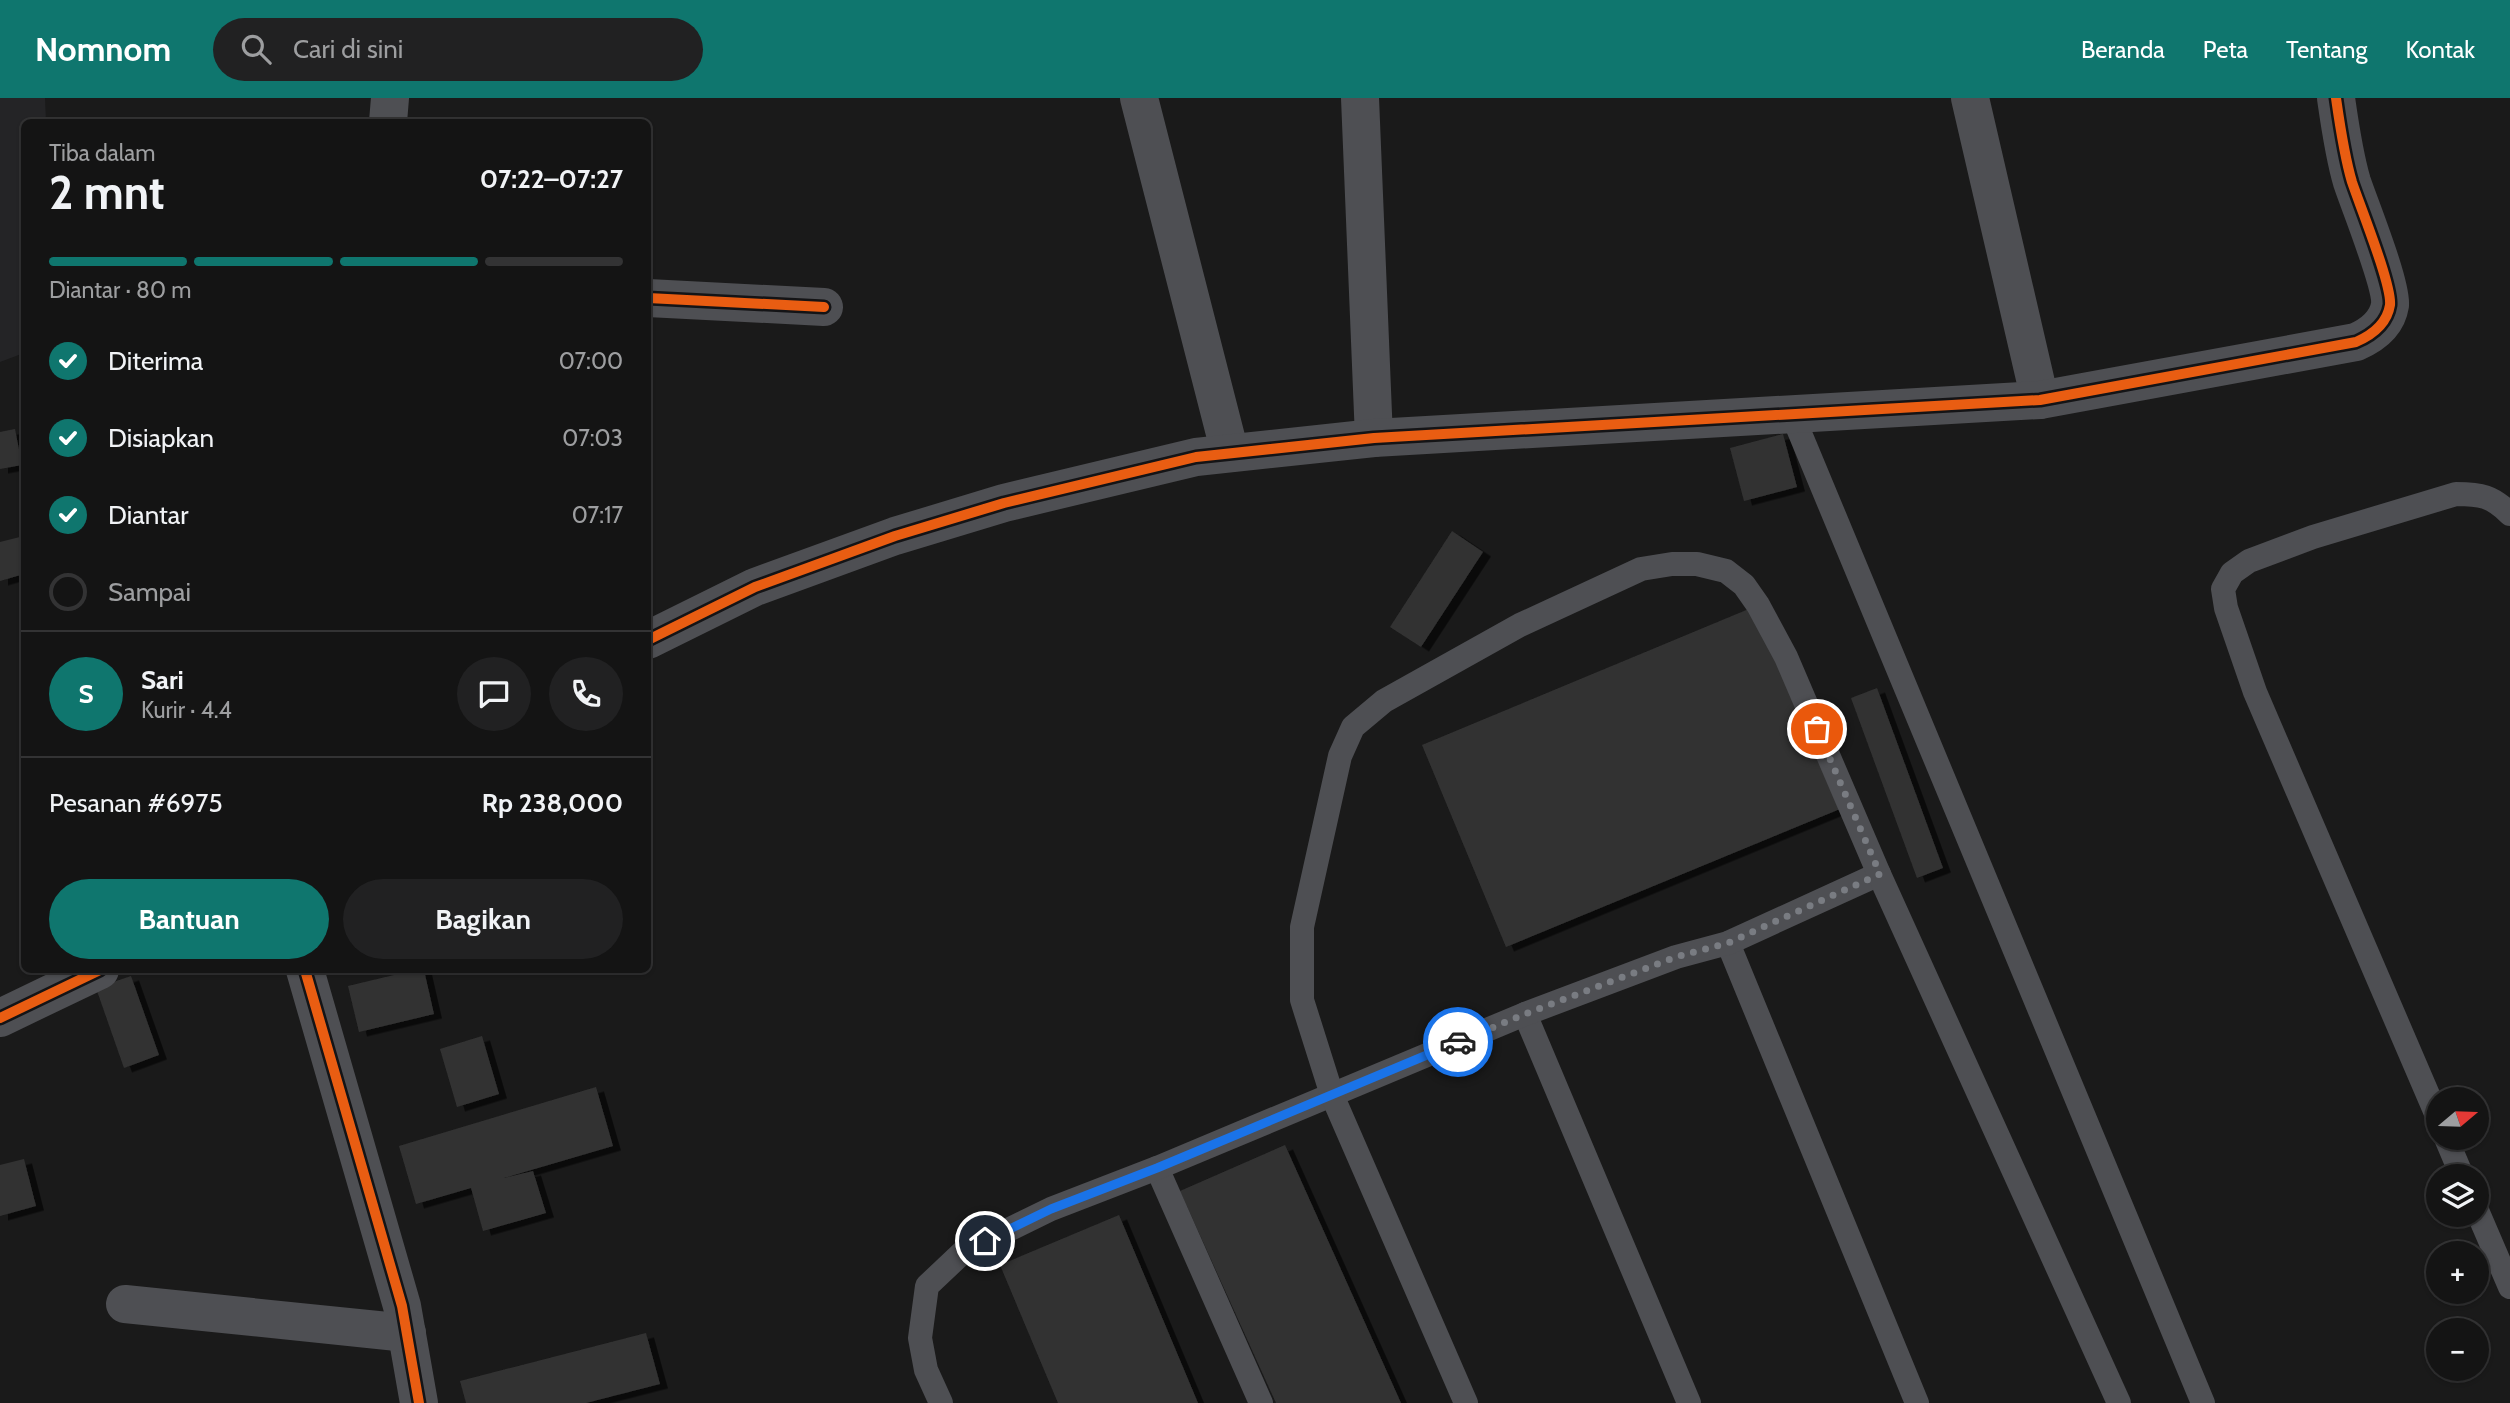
<!DOCTYPE html>
<html lang="id">
<head>
<meta charset="utf-8">
<style>
	:root { --surface:#141414; --page:#212122; --text:#f1f3f6; --muted:#9d9ea0; --line:#333334; --accent:#0f766e }
	body { margin:0; font-family:Cabin,sans-serif; background:var(--page); color:var(--text); height:100vh; display:flex; flex-direction:column; font-size:26px; white-space:nowrap }
	* { box-sizing:border-box; margin:0 }
	p { font-size:23px; color:var(--muted) }
	.icon { flex:none; width:38px; height:38px; fill:none; stroke:currentColor; stroke-width:2; stroke-linecap:round; stroke-linejoin:round }
	.map { position:relative; flex:1; overflow:hidden }
	.side { position:absolute; left:21px; top:21px; width:630px; height:854px; display:flex; flex-direction:column; background:var(--surface); border-radius:10px; box-shadow:0 2px 5px #0004,0 0 0 2px var(--line) }
	.side>* { flex:none }
	.needle { width:46px; rotate:71deg }
	.tools { position:absolute; left:2426px; top:989px; display:grid; gap:14px }
	.tools a { display:grid; place-items:center; width:63px; height:63px; border-radius:50%; background:var(--surface); box-shadow:0 2px 5px #0004,0 0 0 2px var(--line); font-size:35px }
	.pin { position:absolute; display:grid; place-items:center; width:60px; height:60px; color:#fff; margin:-30px; border:4px solid #fff; border-radius:50%; box-shadow:0 2px 7px #0007 }
	.courier { position:absolute; display:grid; place-items:center; width:70px; height:70px; margin:-35px; border:5px solid #1a73e8; border-radius:50%; background:#fff; color:#222; box-shadow:0 2px 9px #0007 }
	.summary em { font-style:normal; font-weight:700 }
	.summary div { display:flex; flex-direction:column-reverse }
	.summary { display:flex; align-items:center; justify-content:space-between; height:119px; padding:0 28px }
	h1 { font-size:46px; font-weight:700; line-height:52px }
	.bar { display:grid; grid-template-columns:repeat(4,1fr); gap:10px 7px; align-content:center; height:84px; padding:0 28px }
	.bar i { height:9px; border-radius:5px; background:var(--line) }
	.bar .selected { background:var(--accent) }
	.bar p { grid-column:span 4 }
	.line { display:flex; align-items:center; gap:18px; padding:0 28px; border-top:2px solid var(--line) }
	.line div { flex:1 }
	.round { display:grid; place-items:center; flex:none; width:74px; height:74px; border-radius:37px; background:var(--page) }
	ol { padding:0 28px; list-style:none }
	li { display:flex; align-items:center; gap:21px; height:77px }
	li p { margin-inline-start:auto }
	li .icon { padding:7px; border-radius:50%; background:var(--accent); color:#fff; stroke-width:4 }
	li:last-child { color:var(--muted) }
	li i { width:38px; height:38px; border:4px solid var(--line); border-radius:50% }
	.action { display:flex; gap:14px; margin-top:auto; padding:14px 28px }
	.action a { flex:1; height:80px; border-radius:42px; background:var(--accent); color:#fff; font-size:28px; font-weight:700; line-height:80px; text-align:center }
	.action a+a { background:var(--page); color:var(--text) }
	header { display:flex; align-items:center; gap:42px; box-sizing:border-box; height:98px; padding:0 35px; background:var(--accent); color:#fff }
	header strong { font-size:33px }
	nav { display:flex; gap:38px; margin-inline-start:auto; font-size:24px }
	.search { width:490px; height:63px; background:var(--page); display:flex; align-items:center; gap:18px; box-sizing:border-box; padding:0 24px; border-radius:38px; color:var(--muted); font-size:26px }
	.map>svg:first-child { display:block }
</style>
</head>
<body>
<header>
<strong>Nomnom</strong>
<div class="search"><svg class="icon" aria-label="search" viewBox="0 0 24 24"><circle cx="10" cy="10" r="6"/><path d="M15 15l6 6"/></svg>Cari di sini</div>
<nav><a>Beranda</a><a>Peta</a><a>Tentang</a><a>Kontak</a></nav>
</header>
<div class="map">
<svg width="2510" height="1305" viewBox="0 0 2510 1305">
	<defs>
		<filter id="shadow"><feDropShadow dx="8" dy="4.5" stdDeviation="0" flood-color="#0009"/></filter>
	</defs>
	<rect width="100%" height="100%" fill="#1a1a1a"/>
	<polygon fill="#242426" points="0,0 45,0 46,24 24,24 24,255 0,264"/>
	<g fill="#323232" filter="url(#shadow)">
		<polygon points="15,331 22,367 0,371 0,334"/>
		<polygon points="1783,336 1797,389 1744,403 1730,350"/>
		<polygon points="1452,433 1483,454 1421,549 1390,529"/>
		<polygon points="24,438 24,476 0,483 0,444"/>
		<polygon points="1756,508 1840,711 1506,849 1422,647"/>
		<polygon points="1877,590 1943,770 1917,780 1851,600"/>
		<polygon points="415,872 424,872 434,916 359,934 348,888"/>
		<polygon points="131,878 159,957 124,970 96,890"/>
		<polygon points="482,938 499,996 457,1009 440,951"/>
		<polygon points="596,989 613,1048 504,1080 533,1073 546,1115 483,1133 471,1090 416,1106 399,1048"/>
		<polygon points="1285,1047 1401,1305 1276,1305 1180,1093"/>
		<polygon points="24,1061 36,1108 0,1118 0,1067"/>
		<polygon points="1119,1117 1198,1305 1058,1305 1000,1167"/>
		<polygon points="646,1235 660,1286 586,1305 466,1305 460,1283"/>
	</g>
	<g fill="none" stroke-linecap="round" stroke-linejoin="round">
		<g stroke="#4e4f53" stroke-width="24">
			<polyline points="1792,316 2203,1305"/>
			<polyline points="1728,845 1917,1305"/>
			<polyline points="1525,916 1689,1305"/>
			<path d="M 2438,1020 L 2255,594 L 2226,510 L 2223,491 L 2232,475 L 2249,463 L 2313,439 L 2456,396 C 2481,396 2492,398 2510,416"/>
			<polyline points="2446,1040 2462,1078"/>
			<polyline points="1157,1070 1261,1305"/>
			<polyline points="2476,1110 2510,1189"/>
			<polyline points="941,1305 926,1272 920,1240 927,1188 963,1154 1051,1111 1157,1070 1525,916 1676,859 1728,845 1879,776"/>
			<polyline points="1466,1305 1332,997 1302,902 1302,829 1340,658 1353,629 1384,603 1520,527 1641,471 1672,466 1697,466 1726,473 1744,487 1758,507 1786,559 1879,776 2119,1305"/>
		</g>
		<g stroke="#4e4f53" stroke-width="38">
			<polyline points="1139,0 1230,355"/>
			<polyline points="1360,0 1374,340"/>
			<polyline points="1970,0 2040,302"/>
			<polyline points="388,24 390,0"/>
			<polyline points="648,200 824,209"/>
			<path d="M 648,542 L 755,489 L 895,438 L 1004,405 L 1196,359 L 1374,340 L 2040,302 L 2356,244 C 2372,237 2387,226 2390,207 C 2392,187 2360,108 2352,84 C 2344,57 2340,28 2336,0"/>
			<polyline points="305,872 402,1208 419,1305"/>
			<polyline points="0,920 100,872"/>
			<polyline points="125,1206 407,1235"/>
		</g>
		<defs>
			<g id="cycleway">
				<polyline points="648,200 824,209"/>
				<path d="M 648,542 L 755,489 L 895,438 L 1004,405 L 1196,359 L 1374,340 L 2040,302 L 2356,244 C 2372,237 2387,226 2390,207 C 2392,187 2360,108 2352,84 C 2344,57 2340,28 2336,0"/>
				<polyline points="305,872 402,1208 419,1305"/>
				<polyline points="0,920 100,872"/>
			</g>
		</defs>
		<use href="#cycleway" stroke="#141416" stroke-width="15"/>
		<use href="#cycleway" stroke="#e95d12" stroke-width="10"/>
	</g>
	<g fill="none" stroke-linecap="round" stroke-linejoin="round">
		<polyline stroke="#797c82" stroke-width="7" stroke-dasharray="0 12.6" points="1458,944 1525,916 1676,859 1728,845 1880,776 1817,631"/>
		<polyline stroke="#1a73e8" stroke-width="9" points="985,1143 1051,1111 1157,1070 1458,944"/>
	</g>
</svg>
<div class="tools">
<a><svg class="needle" viewBox="-14 -14 28 28"><path d="M0-13l5 13h-10z" fill="#e53935"/><path d="M0 13l5-13h-10z" fill="#9d9ea0"/></svg></a>
<a><svg class="icon" aria-label="layers" viewBox="0 0 24 24"><path d="M12 4l9 5-9 5-9-5zM3 14l9 5 9-5"/></svg></a>
<a>+</a>
<a>−</a>
</div>
<div class="pin" style="left:1817px;top:631px;background:#ea580c"><svg class="icon" aria-label="bag" viewBox="0 0 24 24"><path d="M5 8h14l-1 12H6zM9 8a3 3 0 0 1 6 0"/></svg></div>
<div class="pin" style="left:985px;top:1143px;background:#1f2937"><svg class="icon" aria-label="home" viewBox="0 0 24 24"><path d="M3 11l9-7 9 7M6 9v11h12V9"/></svg></div>
<div class="courier" style="left:1458px;top:944px"><svg class="icon" aria-label="car" viewBox="0 0 24 24"><path d="M5 17H2v-5l4-1 3-4h7l3 4 3 1v5h-3M9 17h6M6 11h13"/><circle cx="7" cy="17" r="2"/><circle cx="17" cy="17" r="2"/></svg></div>
<section class="side">
<div class="summary"><div><h1>2 mnt</h1><p>Tiba dalam</p></div><em>07:22–07:27</em></div>
<div class="bar"><i class="selected"></i><i class="selected"></i><i class="selected"></i><i></i><p>Diantar · 80 m</p></div>
<ol>
<li><svg class="icon" aria-label="check" viewBox="0 0 24 24"><path d="M5 12l5 5 9-10"/></svg>Diterima<p>07:00</p></li>
<li><svg class="icon" aria-label="check" viewBox="0 0 24 24"><path d="M5 12l5 5 9-10"/></svg>Disiapkan<p>07:03</p></li>
<li><svg class="icon" aria-label="check" viewBox="0 0 24 24"><path d="M5 12l5 5 9-10"/></svg>Diantar<p>07:17</p></li>
<li><i></i>Sampai</li>
</ol>
<div class="line" style="height:126px"><b class="round" style="background:var(--accent);color:#fff">S</b><div><b>Sari</b><p>Kurir · 4.4</p></div><a class="round"><svg class="icon" aria-label="chat" viewBox="0 0 24 24"><path d="M4 5h16v11H9l-5 4z"/></svg></a><a class="round"><svg class="icon" aria-label="phone" viewBox="0 0 24 24"><path d="M5 4h4l2 5-3 2q2 4 5 5l2-3 5 2v4C11 20 4 13 5 4z"/></svg></a></div>
<div class="line" style="height:91px"><div>Pesanan #6975</div><b>Rp 238,000</b></div>
<div class="action"><a>Bantuan</a><a>Bagikan</a></div>
</section>
</div>
</body>
</html>
